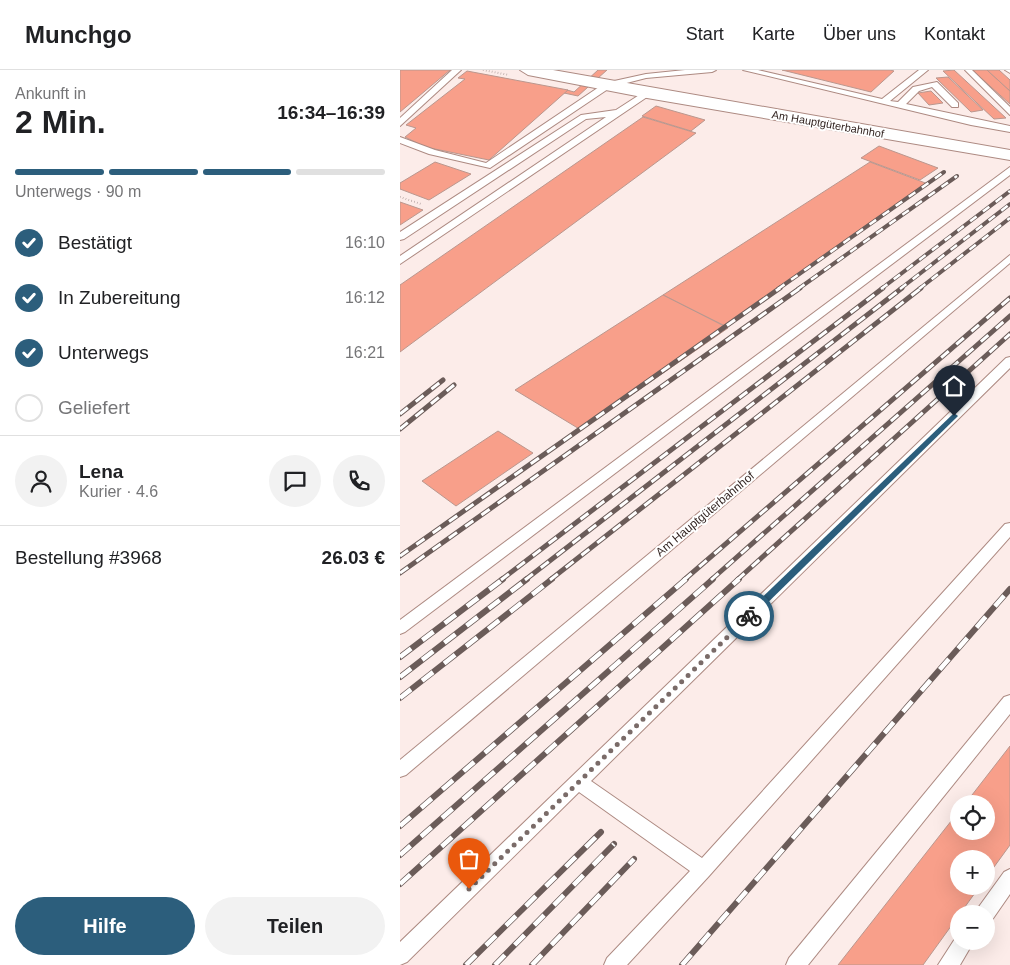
<!DOCTYPE html>
<html lang="de">
<head>
<meta charset="utf-8">
<style>
	:root { --surface:#fff; --page:#f2f2f2; --text:#202124; --muted:#757577; --line:#e0e0e0; --accent:#2c5e7c }
	body { margin:0; font-family:Helvetica,sans-serif; background:var(--page); color:var(--text); height:100vh; display:flex; flex-direction:column; font-size:19px; white-space:nowrap }
	* { box-sizing:border-box; margin:0 }
	p { font-size:16px; color:var(--muted) }
	.icon { flex:none; width:28px; height:28px; fill:none; stroke:currentColor; stroke-width:2; stroke-linecap:round; stroke-linejoin:round }
	.map { position:relative; flex:1; overflow:hidden }
	.sheet { display:flex; flex-direction:column; background:var(--surface); width:400px }
	.sheet>* { flex:none }
	.controls { position:absolute; left:550px; top:725px; display:grid; gap:10px }
	.controls a { display:grid; place-items:center; width:45px; height:45px; border-radius:50%; background:var(--surface); box-shadow:0 5px 20px #0002; font-size:25px }
	.pin { position:absolute; display:grid; place-items:center; width:42px; height:42px; color:#fff; margin:-51px -21px; border-radius:50% 50% 50% 0; rotate:-45deg; box-shadow:0 0 5px #0007 }
	.pin .icon { rotate:45deg }
	.courier { position:absolute; display:grid; place-items:center; width:50px; height:50px; margin:-25px; border:4px solid #2c5e7c; border-radius:50%; background:#fff; color:#222; box-shadow:0 1px 6px #0007 }
	.summary em { font-style:normal; font-weight:800 }
	.summary div { display:flex; flex-direction:column-reverse }
	.summary { display:flex; align-items:center; justify-content:space-between; height:85px; padding:0 15px }
	h1 { font-size:32px; font-weight:800; line-height:38px }
	.bar { display:grid; grid-template-columns:repeat(4,1fr); gap:8px 5px; align-content:center; height:60px; padding:0 15px }
	.bar i { height:6px; border-radius:4px; background:var(--line) }
	.bar .on { background:var(--accent) }
	.bar p { grid-column:span 4 }
	.line { display:flex; align-items:center; gap:12px; padding:0 15px; border-top:1px solid var(--line) }
	.line div { flex:1 }
	.round { display:grid; place-items:center; flex:none; width:52px; height:52px; border-radius:26px; background:var(--page) }
	ol { padding:0 15px; list-style:none }
	li { display:flex; align-items:center; gap:15px; height:55px }
	li p { margin-inline-start:auto }
	li .icon { padding:5px; border-radius:50%; background:var(--accent); color:#fff; stroke-width:4 }
	li:last-child { color:var(--muted) }
	li i { width:28px; height:28px; border:2px solid var(--line); border-radius:50% }
	.button { display:flex; gap:10px; margin-top:auto; padding:10px 15px }
	.button a { flex:1; height:58px; border-radius:30px; background:var(--accent); color:#fff; font-size:20px; font-weight:800; line-height:58px; text-align:center }
	.button a+a { background:var(--page); color:var(--text) }
	header { display:flex; align-items:center; gap:30px; box-sizing:border-box; height:70px; padding:0 25px; background:var(--surface); border-bottom:1px solid var(--line) }
	header strong { font-size:24px }
	nav { display:flex; gap:28px; margin-inline-start:auto; font-size:18px }
	main { display:flex; flex:1; min-height:0 }
	.map>svg:first-child { display:block }
</style>
</head>
<body>
<header>
<strong>Munchgo</strong>
<nav><a>Start</a><a>Karte</a><a>Über uns</a><a>Kontakt</a></nav>
</header>
<main>
<section class="sheet">
<div class="summary"><div><h1>2 Min.</h1><p>Ankunft in</p></div><em>16:34–16:39</em></div>
<div class="bar"><i class="on"></i><i class="on"></i><i class="on"></i><i></i><p>Unterwegs · 90 m</p></div>
<ol>
<li><svg class="icon" aria-label="check" viewBox="0 0 24 24"><path d="M5 12l5 5 9-10"/></svg>Bestätigt<p>16:10</p></li>
<li><svg class="icon" aria-label="check" viewBox="0 0 24 24"><path d="M5 12l5 5 9-10"/></svg>In Zubereitung<p>16:12</p></li>
<li><svg class="icon" aria-label="check" viewBox="0 0 24 24"><path d="M5 12l5 5 9-10"/></svg>Unterwegs<p>16:21</p></li>
<li><i></i>Geliefert</li>
</ol>
<div class="line" style="height:90px"><a class="round"><svg class="icon" aria-label="person" viewBox="0 0 24 24"><circle cx="12" cy="8" r="4"/><path d="M4 21q1-7 8-7t8 7"/></svg></a><div><b>Lena</b><p>Kurier · 4.6</p></div><a class="round"><svg class="icon" aria-label="chat" viewBox="0 0 24 24"><path d="M4 5h16v11H9l-5 4z"/></svg></a><a class="round"><svg class="icon" aria-label="phone" viewBox="0 0 24 24"><path d="M5 4h4l2 5-3 2q2 4 5 5l2-3 5 2v4C11 20 4 13 5 4z"/></svg></a></div>
<div class="line" style="height:65px"><div>Bestellung #3968</div><b>26.03 €</b></div>
<div class="button"><a>Hilfe</a><a>Teilen</a></div>
</section>
<div class="map">
<svg width="610" height="895" viewBox="0 0 610 895">
	<rect width="100%" height="100%" fill="#fcece9"/>
	<g fill="#f89f8a" stroke="#ba978e">
		<polygon points="0,0 50,0 0,42"/>
		<polygon points="198,0 207,0 178,26 164,23 167,20 174,22"/>
		<polygon points="382,0 490,0 494,1 471,22"/>
		<polygon points="554,0 606,48 594,49 543,1"/>
		<polygon points="572,0 587,0 610,21 610,34"/>
		<polygon points="587,0 599,0 610,10 610,21"/>
		<polygon points="67,1 168,20 89,90 25,77 5,67 16,58 6,55 65,9 58,8"/>
		<polygon points="548,7 583,40 571,42 536,8"/>
		<polygon points="531,21 543,33 529,35 518,23"/>
		<polygon points="256,36 305,50 291,61 242,46"/>
		<polygon points="243,47 296,63 0,282 0,215"/>
		<polygon points="479,76 538,98 520,110 461,88"/>
		<polygon points="35,92 71,104 29,130 0,119 0,113"/>
		<polygon points="470,92 528,114 325,256 263,225"/>
		<polygon points="0,132 23,140 0,155"/>
		<polygon points="263,225 328,258 181,360 115,320"/>
		<polygon points="98,361 133,383 56,436 22,411"/>
		<polygon points="610,676 610,775 586,808 586,789 559,789 559,816 580,816 523,895 438,895 559,741 559,761 586,761 586,734 565,734"/>
	</g>
	<g fill="none" stroke-linecap="round" stroke-linejoin="round">
		<defs>
			<g id="service">
				<polygon points="52,0 61,0 0,56 0,48"/>
				<polygon points="285,0 316,0 312,2 246,8 211,17 90,98 29,84 0,73 0,67 35,80 86,93 205,13 246,4"/>
				<polygon points="343,0 358,0 482,29 519,0 528,0 490,31 498,32 513,17 537,12 558,33 558,37 552,37 532,17 519,21 506,34 610,56 610,62 571,55"/>
				<polygon points="565,0 572,0 610,37 610,45"/>
				<polygon points="605,0 610,0 610,3"/>
				<polygon points="247,20 251,23 250,25 0,194 0,186 206,47 186,49 4,169 0,170 0,162 181,45 216,40"/>
				<polygon points="610,97 610,105 5,562 0,564 0,550"/>
				<polygon points="610,185 610,193 6,705 0,707 0,690"/>
				<polygon points="610,287 610,298 191,711 302,788 605,454 610,453 610,467 309,806 227,895 204,895 207,888 290,801 179,722 7,892 0,895 0,872 606,288"/>
				<polygon points="610,625 610,644 408,895 386,895 389,888 604,627"/>
				<polygon points="610,799 610,824 592,850 586,853 586,844 576,844 578,838 604,802"/>
				<polygon points="558,864 559,871 574,871 560,895 538,895"/>
			</g>
			<polygon id="minor" points="120,0 153,0 610,80 610,90 247,28 128,5"/>
		</defs>
		<use href="#service" stroke="#ad8a82" stroke-width="2"/>
		<use href="#minor" stroke="#ad8a82" stroke-width="2"/>
		<g stroke="#9b8c89" stroke-width="2" stroke-dasharray="0.5 2.5" stroke-linecap="butt">
			<polyline points="83,0 109,5"/>
			<polyline points="0,127 21,134"/>
		</g>
		<use href="#service" fill="#fff" fill-rule="evenodd"/>
		<use href="#minor" fill="#fff" fill-rule="evenodd"/>
		<defs>
			<g id="rail-far2">
				<polyline points="378,219 544,102"/>
				<polyline points="398,219 557,106"/>
				<polyline points="481,219 610,121"/>
				<polyline points="500,219 610,134"/>
				<polyline points="519,219 610,148"/>
			</g>
			<g id="rail-far1">
				<polyline points="0,344 43,310"/>
				<polyline points="0,359 54,315"/>
				<polyline points="0,486 380,218"/>
				<polyline points="0,503 400,218"/>
				<polyline points="101,510 483,218"/>
				<polyline points="125,510 502,218"/>
				<polyline points="150,510 521,218"/>
				<polyline points="284,510 610,228"/>
				<polyline points="311,510 610,246"/>
				<polyline points="337,510 610,264"/>
			</g>
			<g id="rail">
				<polyline points="0,587 103,509"/>
				<polyline points="0,607 127,509"/>
				<polyline points="0,628 152,509"/>
				<polyline points="0,756 286,509"/>
				<polyline points="0,785 313,509"/>
				<polyline points="0,814 339,509"/>
				<polyline points="66,895 201,762"/>
				<polyline points="95,895 214,774"/>
				<polyline points="132,895 234,789"/>
				<polyline points="282,895 610,519"/>
			</g>
		</defs>
		<use href="#rail-far2" stroke="#6b5c59" stroke-width="4"/>
		<use href="#rail-far1" stroke="#6b5c59" stroke-width="5"/>
		<use href="#rail" stroke="#6b5c59" stroke-width="6"/>
		<use href="#rail-far2" stroke="#fff" stroke-width="2.5" stroke-dasharray="8" stroke-linecap="butt"/>
		<use href="#rail-far1" stroke="#fff" stroke-width="3" stroke-dasharray="10" stroke-linecap="butt"/>
		<use href="#rail" stroke="#fff" stroke-width="4.5" stroke-dasharray="14" stroke-linecap="butt"/>
	</g>
	<polygon fill="#2c5e7c" points="554,343 558,346 557,347 352,548 346,548 346,543"/>
	<g fill="none" stroke-linecap="round" stroke-linejoin="round">
		<polyline stroke="#7a6b68" stroke-width="5" stroke-dasharray="0 9" points="69,819 349,546"/>
	</g>
	<g text-anchor="middle" dominant-baseline="central" stroke-width="4" stroke-linejoin="round" paint-order="stroke">
		<g font-size="11" fill="#342623" stroke="#fff">
			<text transform="translate(428 54) rotate(10)">Am Hauptgüterbahnhof</text>
		</g>
		<g font-size="12" fill="#342623" stroke="#fff">
			<text transform="translate(305 444) rotate(-40)">Am Hauptgüterbahnhof</text>
		</g>
	</g>
</svg>
<div class="controls">
<a><svg class="icon" aria-label="locate" viewBox="0 0 24 24"><circle cx="12" cy="12" r="6"/><path d="M12 2v4M12 18v4M2 12h4M18 12h4"/></svg></a>
<a>+</a>
<a>−</a>
</div>
<div class="pin" style="left:69px;top:819px;background:#ea580c"><svg class="icon" aria-label="bag" viewBox="0 0 24 24"><path d="M5 8h14l-1 12H6zM9 8a3 3 0 0 1 6 0"/></svg></div>
<div class="pin" style="left:554px;top:346px;background:#1f2937"><svg class="icon" aria-label="home" viewBox="0 0 24 24"><path d="M3 11l9-7 9 7M6 9v11h12V9"/></svg></div>
<div class="courier" style="left:349px;top:546px"><svg class="icon" aria-label="bike" viewBox="0 0 24 24"><circle cx="6" cy="16" r="4"/><circle cx="18" cy="16" r="4"/><path d="M6 16l4-8h5l3 8M10 8l3 8H6M13 5h3"/></svg></div>
</div>
</main>
</body>
</html>
